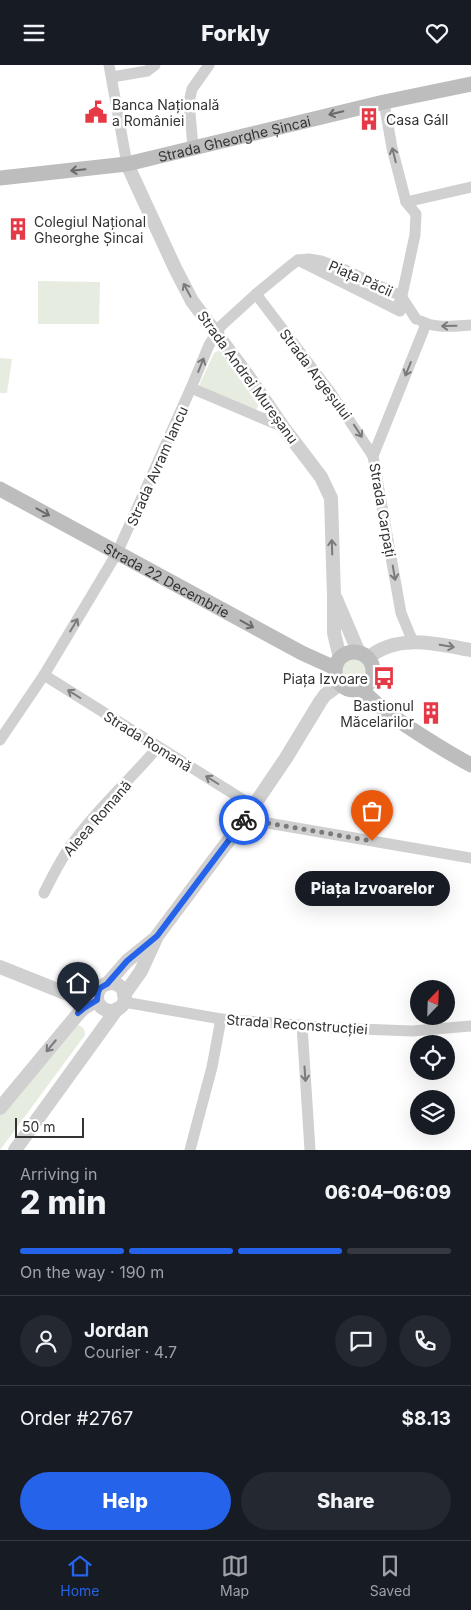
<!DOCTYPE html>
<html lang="en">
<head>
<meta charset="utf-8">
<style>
	:root { --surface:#171b24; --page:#242831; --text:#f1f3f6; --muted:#9ea1a6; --line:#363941; --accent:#2563eb }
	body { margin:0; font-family:Inter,sans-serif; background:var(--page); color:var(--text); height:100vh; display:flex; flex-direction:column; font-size:19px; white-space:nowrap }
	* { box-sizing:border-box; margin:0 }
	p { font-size:16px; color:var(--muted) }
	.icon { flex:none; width:28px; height:28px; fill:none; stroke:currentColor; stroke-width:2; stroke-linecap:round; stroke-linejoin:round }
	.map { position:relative; height:1085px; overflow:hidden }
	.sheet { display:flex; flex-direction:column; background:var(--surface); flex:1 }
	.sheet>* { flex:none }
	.needle { width:32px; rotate:23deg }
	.buttons { position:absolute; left:410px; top:915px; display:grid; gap:10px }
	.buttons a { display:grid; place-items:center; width:45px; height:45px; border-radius:50%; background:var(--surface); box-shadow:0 5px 20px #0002; font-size:25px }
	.scale { position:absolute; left:15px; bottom:12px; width:69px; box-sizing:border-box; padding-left:5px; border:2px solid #333; border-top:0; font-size:14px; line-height:18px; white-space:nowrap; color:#333; -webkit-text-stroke:4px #fff; paint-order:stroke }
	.pin { position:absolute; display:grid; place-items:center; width:42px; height:42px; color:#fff; margin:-51px -21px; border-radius:50% 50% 50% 0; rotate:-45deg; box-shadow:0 0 5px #0007 }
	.pin .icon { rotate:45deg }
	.courier { position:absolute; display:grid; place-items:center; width:50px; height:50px; margin:-25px; border:4px solid #2563eb; border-radius:50%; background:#fff; color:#222; box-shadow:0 1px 6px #0007 }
	.bubble { position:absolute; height:35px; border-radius:18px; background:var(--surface); box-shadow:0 5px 20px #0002; font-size:16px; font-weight:800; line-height:35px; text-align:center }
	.overview em { font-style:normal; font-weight:800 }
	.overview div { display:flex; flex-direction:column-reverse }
	.overview { display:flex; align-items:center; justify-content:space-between; height:85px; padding:0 20px }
	h1 { font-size:32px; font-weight:800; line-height:38px }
	.bar { display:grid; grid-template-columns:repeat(4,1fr); gap:8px 5px; align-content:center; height:60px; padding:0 20px }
	.bar i { height:6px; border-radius:4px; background:var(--line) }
	.bar .active { background:var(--accent) }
	.bar p { grid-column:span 4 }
	.line { display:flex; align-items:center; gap:12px; padding:0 20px; border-top:1px solid var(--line) }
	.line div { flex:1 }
	.round { display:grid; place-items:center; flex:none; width:52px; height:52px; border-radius:26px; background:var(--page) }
	.primary-button { display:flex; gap:10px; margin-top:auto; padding:10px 20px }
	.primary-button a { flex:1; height:58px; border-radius:30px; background:var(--accent); color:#fff; font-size:20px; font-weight:800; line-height:58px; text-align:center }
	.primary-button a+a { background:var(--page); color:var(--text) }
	header { display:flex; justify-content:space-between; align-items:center; height:65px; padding:0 20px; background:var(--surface); font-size:22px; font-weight:800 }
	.tabs { display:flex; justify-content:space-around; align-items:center; height:70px; border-top:1px solid var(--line); background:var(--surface); font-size:14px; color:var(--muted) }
	.tabs a { display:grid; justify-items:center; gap:2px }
	.tabs .active { color:var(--accent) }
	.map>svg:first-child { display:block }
</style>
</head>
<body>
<header><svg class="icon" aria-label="menu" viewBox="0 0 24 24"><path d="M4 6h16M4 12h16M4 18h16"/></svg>Forkly<svg class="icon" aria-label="heart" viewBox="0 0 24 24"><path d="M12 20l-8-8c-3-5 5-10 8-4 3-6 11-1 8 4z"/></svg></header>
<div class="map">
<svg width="471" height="1085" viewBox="0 0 471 1085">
	<rect width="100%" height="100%" fill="#fff"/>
	<g fill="#e6ecdf">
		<polygon points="38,216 100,217 99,259 38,259"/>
		<polygon points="220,285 258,340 257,344 253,346 198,323 214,288"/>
		<polygon points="0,293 12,294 7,328 0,328"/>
		<circle cx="354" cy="606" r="14"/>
		<path d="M 78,960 C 83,962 85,964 85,970 L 0,1085 L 0,1047 Z"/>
	</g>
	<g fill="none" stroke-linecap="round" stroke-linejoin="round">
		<g stroke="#d0d0d0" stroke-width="11">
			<polyline points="109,0 127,99"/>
			<polyline points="112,12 147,6 155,0"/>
			<polyline points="384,37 392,83 406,137 416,149 415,170 401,235 397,241 394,243"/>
			<polyline points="193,82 189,37 192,24 209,0"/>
			<polyline points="406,137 471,122"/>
			<polyline points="298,195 400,246"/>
			<polyline points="256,229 331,328 373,391"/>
			<path d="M 421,256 C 436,264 455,261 471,260"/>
			<polyline points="191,323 283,362"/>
			<polyline points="413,577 401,548 373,391 426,259"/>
			<polyline points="44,610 253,741"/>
			<polyline points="0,675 44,610 117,488 191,323 209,280 221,261 256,229 290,201 298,195 309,194 321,196 345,205 401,231 416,254"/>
			<polyline points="246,752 262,757 471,793"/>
			<path d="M 44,828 C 53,810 62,791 75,775 C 100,741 131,714 158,682"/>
			<polyline points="124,937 221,954 334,963 412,966 471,961"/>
			<polyline points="302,960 310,1085"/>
			<polyline points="190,1085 212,1002 221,954"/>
		</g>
		<g stroke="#d0d0d0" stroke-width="14">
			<polyline points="127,99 175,203 192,236 248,311 283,362 321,412 331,433 334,531 334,568 340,593"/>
			<polyline points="336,534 359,588"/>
			<path d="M 368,593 C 397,568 437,579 471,585"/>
			<polyline points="0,902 75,932 88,933 97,931"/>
			<circle cx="111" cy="932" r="14"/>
			<polyline points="107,919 127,896 153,875"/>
			<polyline points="124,930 141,906 157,871 246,752 286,693 320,637 325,630 340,619"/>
			<polyline points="0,1043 78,949 84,943 97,935"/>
			<polyline points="15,1085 117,944"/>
		</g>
		<g stroke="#bdbdbd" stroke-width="15">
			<path id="s1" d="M 0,113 L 127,99 L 384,37 L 471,19"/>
			<path id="s2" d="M 0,424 L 302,588 L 335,603"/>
			<circle cx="354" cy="606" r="19"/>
			<path d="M 361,623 C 374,639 390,649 407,661 C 428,675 449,688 471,700"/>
		</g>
	</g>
	<defs><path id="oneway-shaft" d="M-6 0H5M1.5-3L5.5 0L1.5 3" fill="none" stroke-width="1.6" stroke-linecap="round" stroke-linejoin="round" transform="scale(1.25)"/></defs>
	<g stroke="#6a6a6a">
		<use href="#oneway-shaft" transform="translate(336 48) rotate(167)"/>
		<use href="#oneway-shaft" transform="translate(78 105) rotate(174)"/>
		<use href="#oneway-shaft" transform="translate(43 447) rotate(29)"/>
		<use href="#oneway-shaft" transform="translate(247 559) rotate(29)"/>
	</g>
	<g stroke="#7a7a7a">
		<use href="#oneway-shaft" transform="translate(394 90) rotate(-104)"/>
		<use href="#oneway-shaft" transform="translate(187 225) rotate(-118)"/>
		<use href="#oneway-shaft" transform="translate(449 261) rotate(179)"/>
		<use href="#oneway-shaft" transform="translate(201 300) rotate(-68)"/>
		<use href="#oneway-shaft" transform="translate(408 304) rotate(112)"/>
		<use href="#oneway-shaft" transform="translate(358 366) rotate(57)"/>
		<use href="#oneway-shaft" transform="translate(332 482) rotate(-92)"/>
		<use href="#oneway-shaft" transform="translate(394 508) rotate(80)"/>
		<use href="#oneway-shaft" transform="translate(74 560) rotate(-59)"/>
		<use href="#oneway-shaft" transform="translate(447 581) rotate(10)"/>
		<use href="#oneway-shaft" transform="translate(74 629) rotate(-148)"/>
		<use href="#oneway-shaft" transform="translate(212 715) rotate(-148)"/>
		<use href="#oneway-shaft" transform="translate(51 981) rotate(130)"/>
		<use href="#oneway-shaft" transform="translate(305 1009) rotate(86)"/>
	</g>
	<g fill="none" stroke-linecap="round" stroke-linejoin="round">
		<polyline stroke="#7a7a7a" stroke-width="5" stroke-dasharray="0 9" points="244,755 246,752 262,757 372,776"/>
		<polyline stroke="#2563eb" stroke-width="6" points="78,948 84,943 97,935 98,927 100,923 107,919 127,896 157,871 244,755"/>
	</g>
	<defs>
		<symbol id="civic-bare" viewBox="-9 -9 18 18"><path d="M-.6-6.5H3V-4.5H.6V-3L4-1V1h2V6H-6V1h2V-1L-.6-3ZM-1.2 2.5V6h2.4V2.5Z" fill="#e63946" stroke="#fff" stroke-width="2.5" paint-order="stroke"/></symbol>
		<symbol id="building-bare" viewBox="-9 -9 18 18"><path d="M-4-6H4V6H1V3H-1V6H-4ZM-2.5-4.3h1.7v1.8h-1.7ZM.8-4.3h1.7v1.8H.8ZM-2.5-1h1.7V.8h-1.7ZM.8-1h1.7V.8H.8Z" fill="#e63946" stroke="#fff" stroke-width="2.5" paint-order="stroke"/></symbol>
		<symbol id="bus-bare" viewBox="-9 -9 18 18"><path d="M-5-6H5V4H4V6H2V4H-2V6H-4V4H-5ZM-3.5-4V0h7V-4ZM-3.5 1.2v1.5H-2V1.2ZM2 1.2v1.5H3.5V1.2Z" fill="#e63946" stroke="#fff" stroke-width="2.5" paint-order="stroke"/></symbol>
	</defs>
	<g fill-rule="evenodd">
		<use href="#civic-bare" x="80" y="31" width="32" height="32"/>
		<use href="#building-bare" x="353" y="38" width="32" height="32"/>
		<use href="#building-bare" x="2" y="148" width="32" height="32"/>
		<use href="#bus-bare" x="368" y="597" width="32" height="32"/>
		<use href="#building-bare" x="415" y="632" width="32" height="32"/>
	</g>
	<g text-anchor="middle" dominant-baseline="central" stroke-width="5" stroke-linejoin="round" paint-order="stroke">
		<g font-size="14" fill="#333" stroke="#fff" text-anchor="start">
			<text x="112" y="39">Banca Națională<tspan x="112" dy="16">a României</tspan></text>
			<text x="386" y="54">Casa Gáll</text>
			<text x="34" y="156">Colegiul Național<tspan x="34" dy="16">Gheorghe Șincai</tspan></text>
			<text x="368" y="613" text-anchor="end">Piața Izvoare</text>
			<text x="414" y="640" text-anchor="end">Bastionul<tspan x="414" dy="16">Măcelarilor</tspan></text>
		</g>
		<g font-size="14" fill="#333" stroke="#fff">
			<text stroke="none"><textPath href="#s1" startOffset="238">Strada Gheorghe Șincai</textPath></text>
			<text transform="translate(361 213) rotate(24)">Piața Păcii</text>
			<text transform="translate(316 309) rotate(53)">Strada Argeșului</text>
			<text transform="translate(248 312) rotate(54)">Strada Andrei Mureșanu</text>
			<text transform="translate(157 401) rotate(-66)">Strada Avram Iancu</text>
			<text transform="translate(383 445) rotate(80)">Strada Carpați</text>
			<text stroke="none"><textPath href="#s2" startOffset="190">Strada 22 Decembrie</textPath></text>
			<text transform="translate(148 676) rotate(32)">Strada Romană</text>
			<text transform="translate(97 753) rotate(-49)">Aleea Romană</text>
			<text transform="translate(297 959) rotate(4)">Strada Reconstrucției</text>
		</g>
	</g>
</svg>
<div class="buttons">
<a><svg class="needle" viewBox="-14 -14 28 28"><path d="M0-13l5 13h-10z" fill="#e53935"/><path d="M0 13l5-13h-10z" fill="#9ea1a6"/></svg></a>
<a><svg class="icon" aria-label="locate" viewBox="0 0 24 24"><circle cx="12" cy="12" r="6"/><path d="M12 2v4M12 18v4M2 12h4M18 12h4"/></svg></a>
<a><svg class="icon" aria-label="layers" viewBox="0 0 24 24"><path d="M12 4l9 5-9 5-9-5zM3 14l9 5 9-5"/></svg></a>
</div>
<div class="scale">50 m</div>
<div class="pin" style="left:372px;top:776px;background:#ea580c"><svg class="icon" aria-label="bag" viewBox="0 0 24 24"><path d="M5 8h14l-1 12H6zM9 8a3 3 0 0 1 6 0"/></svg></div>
<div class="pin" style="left:78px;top:948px;background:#1f2937"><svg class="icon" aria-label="home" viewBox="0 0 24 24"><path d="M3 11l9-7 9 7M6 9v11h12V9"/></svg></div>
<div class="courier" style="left:244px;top:755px"><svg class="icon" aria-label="bike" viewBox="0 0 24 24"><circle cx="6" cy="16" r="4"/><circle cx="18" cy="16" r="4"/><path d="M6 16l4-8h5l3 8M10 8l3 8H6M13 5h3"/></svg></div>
<div class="bubble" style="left:295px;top:806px;width:155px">Piața Izvoarelor</div>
</div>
<section class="sheet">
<div class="overview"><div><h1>2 min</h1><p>Arriving in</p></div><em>06:04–06:09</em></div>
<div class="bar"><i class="active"></i><i class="active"></i><i class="active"></i><i></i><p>On the way · 190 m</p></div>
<div class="line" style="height:90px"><a class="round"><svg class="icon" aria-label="person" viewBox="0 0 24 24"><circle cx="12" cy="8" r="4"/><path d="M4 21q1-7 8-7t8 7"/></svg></a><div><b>Jordan</b><p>Courier · 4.7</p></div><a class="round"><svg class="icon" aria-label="chat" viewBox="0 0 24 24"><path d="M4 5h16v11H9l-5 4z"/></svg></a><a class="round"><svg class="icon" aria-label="phone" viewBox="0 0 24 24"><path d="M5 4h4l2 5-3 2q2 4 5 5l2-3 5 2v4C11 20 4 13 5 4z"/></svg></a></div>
<div class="line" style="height:65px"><div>Order #2767</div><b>$8.13</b></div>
<div class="primary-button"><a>Help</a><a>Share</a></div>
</section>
<nav class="tabs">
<a class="active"><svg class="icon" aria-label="home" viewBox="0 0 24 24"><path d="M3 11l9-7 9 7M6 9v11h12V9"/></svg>Home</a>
<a><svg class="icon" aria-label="map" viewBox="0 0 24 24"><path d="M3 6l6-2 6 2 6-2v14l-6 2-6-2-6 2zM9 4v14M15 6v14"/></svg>Map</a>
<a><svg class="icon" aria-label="saved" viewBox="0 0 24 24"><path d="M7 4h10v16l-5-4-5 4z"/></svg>Saved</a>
</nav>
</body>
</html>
